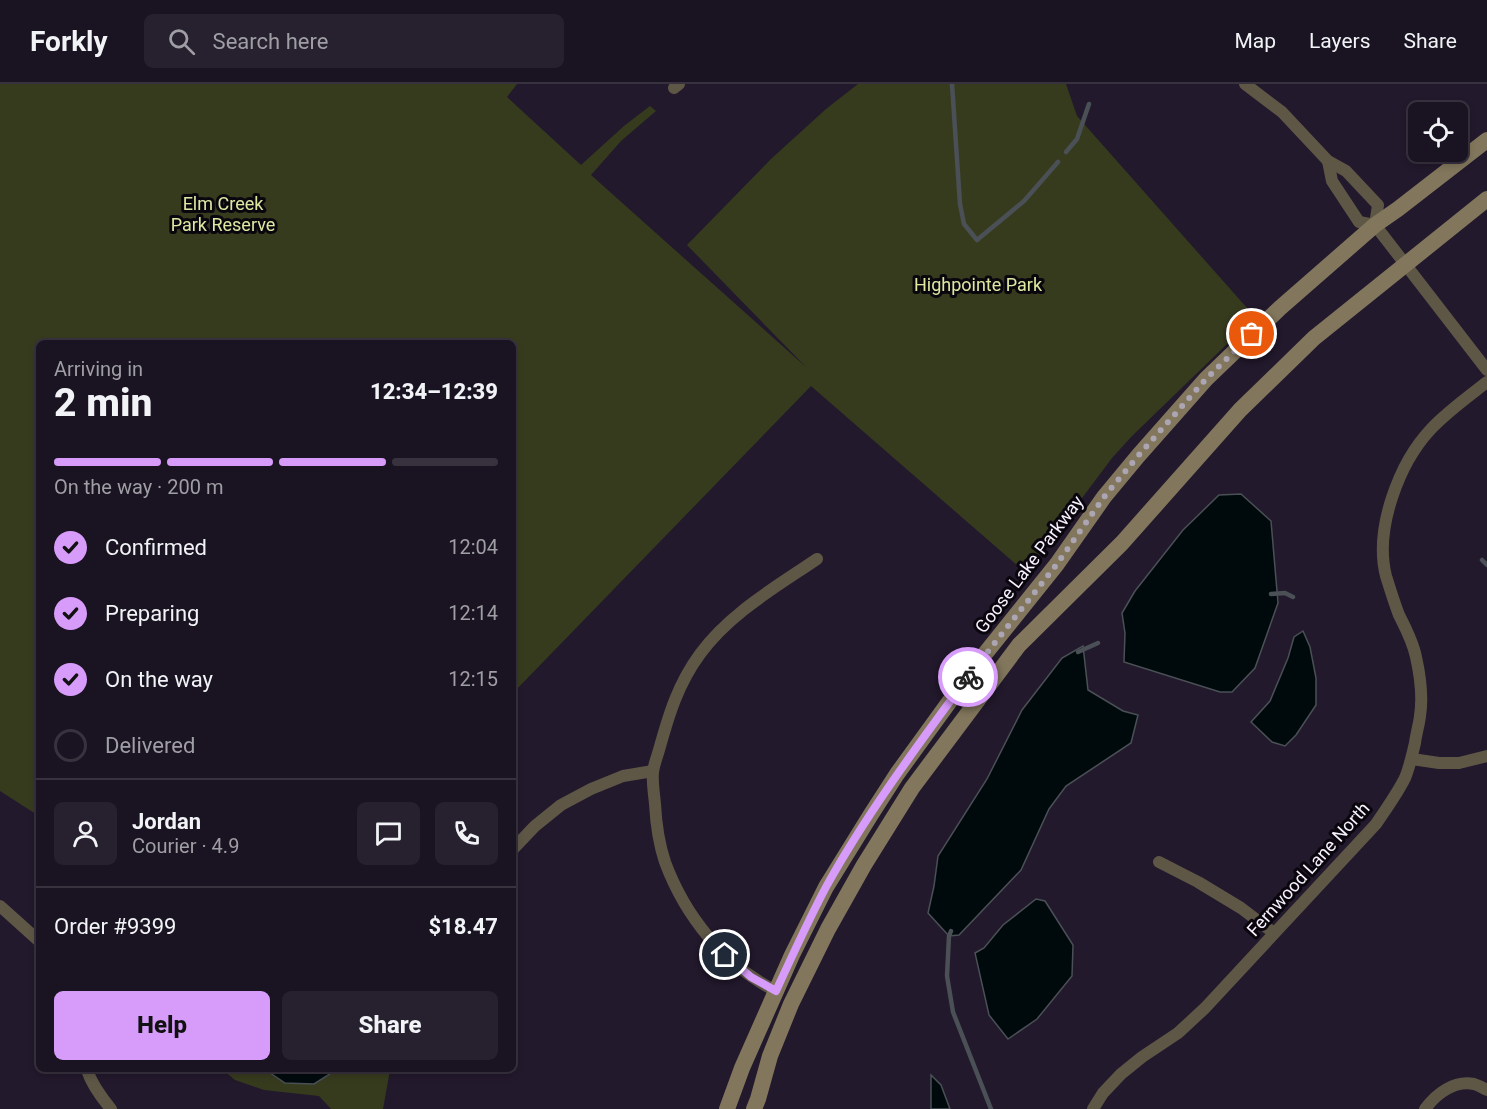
<!DOCTYPE html>
<html lang="en">
<head>
<meta charset="utf-8">
<style>
	:root { --surface:#1a1321; --page:#27202e; --text:#f1f3f6; --muted:#9f9ea5; --line:#38323f; --accent:#d79bf9 }
	body { margin:0; font-family:Roboto,sans-serif; background:var(--page); color:var(--text); height:100vh; display:flex; flex-direction:column; font-size:22px; white-space:nowrap }
	* { box-sizing:border-box; margin:0 }
	p { font-size:20px; color:var(--muted) }
	.icon { flex:none; width:33px; height:33px; fill:none; stroke:currentColor; stroke-width:2; stroke-linecap:round; stroke-linejoin:round }
	.map { position:relative; flex:1; overflow:hidden }
	.side { position:absolute; left:36px; top:256px; width:480px; height:732px; display:flex; flex-direction:column; background:var(--surface); border-radius:9px; box-shadow:0 3px 9px #0003,0 0 0 2px var(--line) }
	.side>* { flex:none }
	.controls { position:absolute; left:1408px; top:18px; display:grid; gap:12px }
	.controls a { display:grid; place-items:center; width:60px; height:60px; border-radius:9px; background:var(--surface); box-shadow:0 3px 9px #0003,0 0 0 2px var(--line); font-size:30px }
	.pin { position:absolute; display:grid; place-items:center; width:51px; height:51px; color:#fff; margin:-26px; border:3px solid #fff; border-radius:50%; box-shadow:0 2px 6px #0007 }
	.courier { position:absolute; display:grid; place-items:center; width:60px; height:60px; margin:-30px; border:4px solid #d79bf9; border-radius:50%; background:#fff; color:#222; box-shadow:0 2px 8px #0007 }
	.summary em { font-style:normal; font-weight:800 }
	.summary div { display:flex; flex-direction:column-reverse }
	.summary { display:flex; align-items:center; justify-content:space-between; height:102px; padding:0 18px }
	h1 { font-size:39px; font-weight:800; line-height:45px }
	.bar { display:grid; grid-template-columns:repeat(4,1fr); gap:9px 6px; align-content:center; height:72px; padding:0 18px }
	.bar i { height:8px; border-radius:4px; background:var(--line) }
	.bar .on { background:var(--accent) }
	.bar p { grid-column:span 4 }
	.line { display:flex; align-items:center; gap:15px; padding:0 18px; border-top:2px solid var(--line) }
	.line div { flex:1 }
	.round { display:grid; place-items:center; flex:none; width:63px; height:63px; border-radius:9px; background:var(--page) }
	ol { padding:0 18px; list-style:none }
	li { display:flex; align-items:center; gap:18px; height:66px }
	li p { margin-inline-start:auto }
	li .icon { padding:6px; border-radius:50%; background:var(--accent); color:#111; stroke-width:4 }
	li:last-child { color:var(--muted) }
	li i { width:33px; height:33px; border:3px solid var(--line); border-radius:50% }
	.cta { display:flex; gap:12px; margin-top:auto; padding:12px 18px }
	.cta a { flex:1; height:69px; border-radius:9px; background:var(--accent); color:#111; font-size:24px; font-weight:800; line-height:69px; text-align:center }
	.cta a+a { background:var(--page); color:var(--text) }
	header { display:flex; align-items:center; gap:36px; box-sizing:border-box; height:84px; padding:0 30px; background:var(--surface); border-bottom:2px solid var(--line) }
	header strong { font-size:28px }
	nav { display:flex; gap:33px; margin-inline-start:auto; font-size:21px }
	.search { width:420px; height:54px; background:var(--page); display:flex; align-items:center; gap:15px; box-sizing:border-box; padding:0 21px; border-radius:9px; color:var(--muted); font-size:22px }
	.map>svg:first-child { display:block }
</style>
</head>
<body>
<header>
<strong>Forkly</strong>
<div class="search"><svg class="icon" aria-label="search" viewBox="0 0 24 24"><circle cx="10" cy="10" r="6"/><path d="M15 15l6 6"/></svg>Search here</div>
<nav><a>Map</a><a>Layers</a><a>Share</a></nav>
</header>
<div class="map">
<svg width="1487" height="1025" viewBox="0 0 1487 1025">
	<rect width="100%" height="100%" fill="#22192c"/>
	<g fill="#373b1e">
		<polygon points="0,0 517,0 507,13 581,81 624,42 650,22 656,27 621,57 591,91 807,284 687,161 771,75 826,25 858,0 1066,0 1077,32 1255,233 1132,352 1112,374 1026,489 811,302 513,609 513,260 39,260 39,732 0,707"/>
		<polygon points="223,986 390,986 383,1025 331,1025 319,1012 264,1006 235,996"/>
	</g>
	<g fill="#000a0d" stroke="#4a5055" stroke-width="1.5">
		<polygon points="1241,410 1271,437 1278,519 1255,584 1232,608 1220,608 1124,578 1125,549 1122,529 1135,507 1183,446 1219,411"/>
		<polygon points="1303,547 1310,563 1316,594 1316,621 1296,651 1285,662 1272,658 1251,638 1270,617 1288,574 1294,553"/>
		<polygon points="1083,562 1088,606 1123,627 1138,631 1131,659 1066,702 1049,725 1021,786 959,851 949,852 928,829 934,802 938,772 987,695 1022,626 1062,574"/>
		<polygon points="1036,815 1045,817 1073,861 1072,892 1037,935 1008,955 989,931 975,869 984,864 1003,841"/>
		<polygon points="266,986 334,986 333,988 314,1000 285,999"/>
		<polygon points="931,991 941,1001 950,1025 931,1025"/>
	</g>
	<g fill="none" stroke-linecap="round" stroke-linejoin="round">
		<g stroke="#4a5055" stroke-width="4.5">
			<polyline points="952,0 960,120 964,140 977,156 1024,117 1058,78"/>
			<polyline points="1066,68 1077,55 1089,20"/>
			<polyline points="1482,476 1487,481"/>
			<polyline points="1271,510 1285,509 1293,513"/>
			<polyline points="1078,568 1098,559"/>
			<polyline points="951,847 949,852 947,892 953,928 991,1025"/>
		</g>
		<g stroke="#5e5746" stroke-width="12">
			<polyline points="1245,0 1282,28 1328,77 1346,87 1378,121 1375,141"/>
			<polyline points="674,4 679,0"/>
			<polyline points="1328,77 1332,97 1359,138 1375,141"/>
			<polyline points="1375,141 1487,286"/>
			<polyline points="1412,675 1439,679 1459,679 1487,672"/>
			<polyline points="513,765 535,742 561,721 591,705 623,692 653,687"/>
			<polyline points="1159,778 1198,798 1241,824 1274,849"/>
			<polyline points="0,822 39,857"/>
			<path d="M 776,907 C 724,881 685,832 665,778 C 659,760 656,739 655,720 C 654,709 652,698 653,688 C 654,680 657,673 659,666 C 669,630 678,600 700,570 C 730,529 776,503 817,475"/>
			<path d="M 87,986 C 92,1001 101,1013 111,1025"/>
			<path d="M 1093,1025 L 1103,1009 L 1121,990 L 1142,973 L 1178,949 L 1205,924 L 1376,740 C 1386,725 1397,710 1405,694 C 1410,682 1412,671 1415,659 C 1416,650 1419,641 1420,632 C 1423,613 1420,591 1416,573 C 1413,558 1406,545 1399,531 C 1394,518 1390,505 1386,492 C 1374,445 1399,379 1431,345 C 1448,327 1468,313 1487,298"/>
			<path d="M 1425,1025 C 1436,1010 1454,996 1474,1000 C 1478,1001 1483,1004 1487,1006"/>
		</g>
		<g stroke="#82775c" stroke-width="16">
			<polyline points="727,1025 742,984 792,871 826,803 870,732 897,690 976,581 1057,480 1104,413 1138,372 1206,295 1280,224 1375,141 1398,125 1487,56"/>
			<polyline points="754,1025 758,1015 770,972 791,920 828,845 864,781 912,704 1019,561 1122,459 1240,326 1314,254 1487,115"/>
		</g>
	</g>
	<g fill="none" stroke-linecap="round" stroke-linejoin="round">
		<polyline stroke="#aca6b4" stroke-width="6" stroke-dasharray="0 10.8" points="968,593 1057,480 1104,413 1138,372 1206,295 1252,250"/>
		<path stroke="#d79bf9" stroke-width="8" d="M 725,871 L 751,893 L 776,907 C 792,872 808,837 826,803 C 867,729 918,661 968,593"/>
	</g>
	<g text-anchor="middle" dominant-baseline="central" stroke-width="6" stroke-linejoin="round" paint-order="stroke">
		<g font-size="18" fill="#dde8a1" stroke="#0a060e">
			<text x="223" y="119">Elm Creek<tspan x="223" dy="21">Park Reserve</tspan></text>
			<text x="978" y="200">Highpointe Park</text>
		</g>
		<g font-size="18" fill="#f7f2fd" stroke="#0a060e">
			<text transform="translate(1029 480) rotate(-53)">Goose Lake Parkway</text>
			<text transform="translate(1308 785) rotate(-48)">Fernwood Lane North</text>
		</g>
	</g>
</svg>
<div class="controls">
<a><svg class="icon" aria-label="locate" viewBox="0 0 24 24"><circle cx="12" cy="12" r="6"/><path d="M12 2v4M12 18v4M2 12h4M18 12h4"/></svg></a>
</div>
<div class="pin" style="left:1252px;top:250px;background:#ea580c"><svg class="icon" aria-label="bag" viewBox="0 0 24 24"><path d="M5 8h14l-1 12H6zM9 8a3 3 0 0 1 6 0"/></svg></div>
<div class="pin" style="left:725px;top:871px;background:#1f2937"><svg class="icon" aria-label="home" viewBox="0 0 24 24"><path d="M3 11l9-7 9 7M6 9v11h12V9"/></svg></div>
<div class="courier" style="left:968px;top:593px"><svg class="icon" aria-label="bike" viewBox="0 0 24 24"><circle cx="6" cy="16" r="4"/><circle cx="18" cy="16" r="4"/><path d="M6 16l4-8h5l3 8M10 8l3 8H6M13 5h3"/></svg></div>
<section class="side">
<div class="summary"><div><h1>2 min</h1><p>Arriving in</p></div><em>12:34–12:39</em></div>
<div class="bar"><i class="on"></i><i class="on"></i><i class="on"></i><i></i><p>On the way · 200 m</p></div>
<ol>
<li><svg class="icon" aria-label="check" viewBox="0 0 24 24"><path d="M5 12l5 5 9-10"/></svg>Confirmed<p>12:04</p></li>
<li><svg class="icon" aria-label="check" viewBox="0 0 24 24"><path d="M5 12l5 5 9-10"/></svg>Preparing<p>12:14</p></li>
<li><svg class="icon" aria-label="check" viewBox="0 0 24 24"><path d="M5 12l5 5 9-10"/></svg>On the way<p>12:15</p></li>
<li><i></i>Delivered</li>
</ol>
<div class="line" style="height:108px"><a class="round"><svg class="icon" aria-label="person" viewBox="0 0 24 24"><circle cx="12" cy="8" r="4"/><path d="M4 21q1-7 8-7t8 7"/></svg></a><div><b>Jordan</b><p>Courier · 4.9</p></div><a class="round"><svg class="icon" aria-label="chat" viewBox="0 0 24 24"><path d="M4 5h16v11H9l-5 4z"/></svg></a><a class="round"><svg class="icon" aria-label="phone" viewBox="0 0 24 24"><path d="M5 4h4l2 5-3 2q2 4 5 5l2-3 5 2v4C11 20 4 13 5 4z"/></svg></a></div>
<div class="line" style="height:78px"><div>Order #9399</div><b>$18.47</b></div>
<div class="cta"><a>Help</a><a>Share</a></div>
</section>
</div>
</body>
</html>
